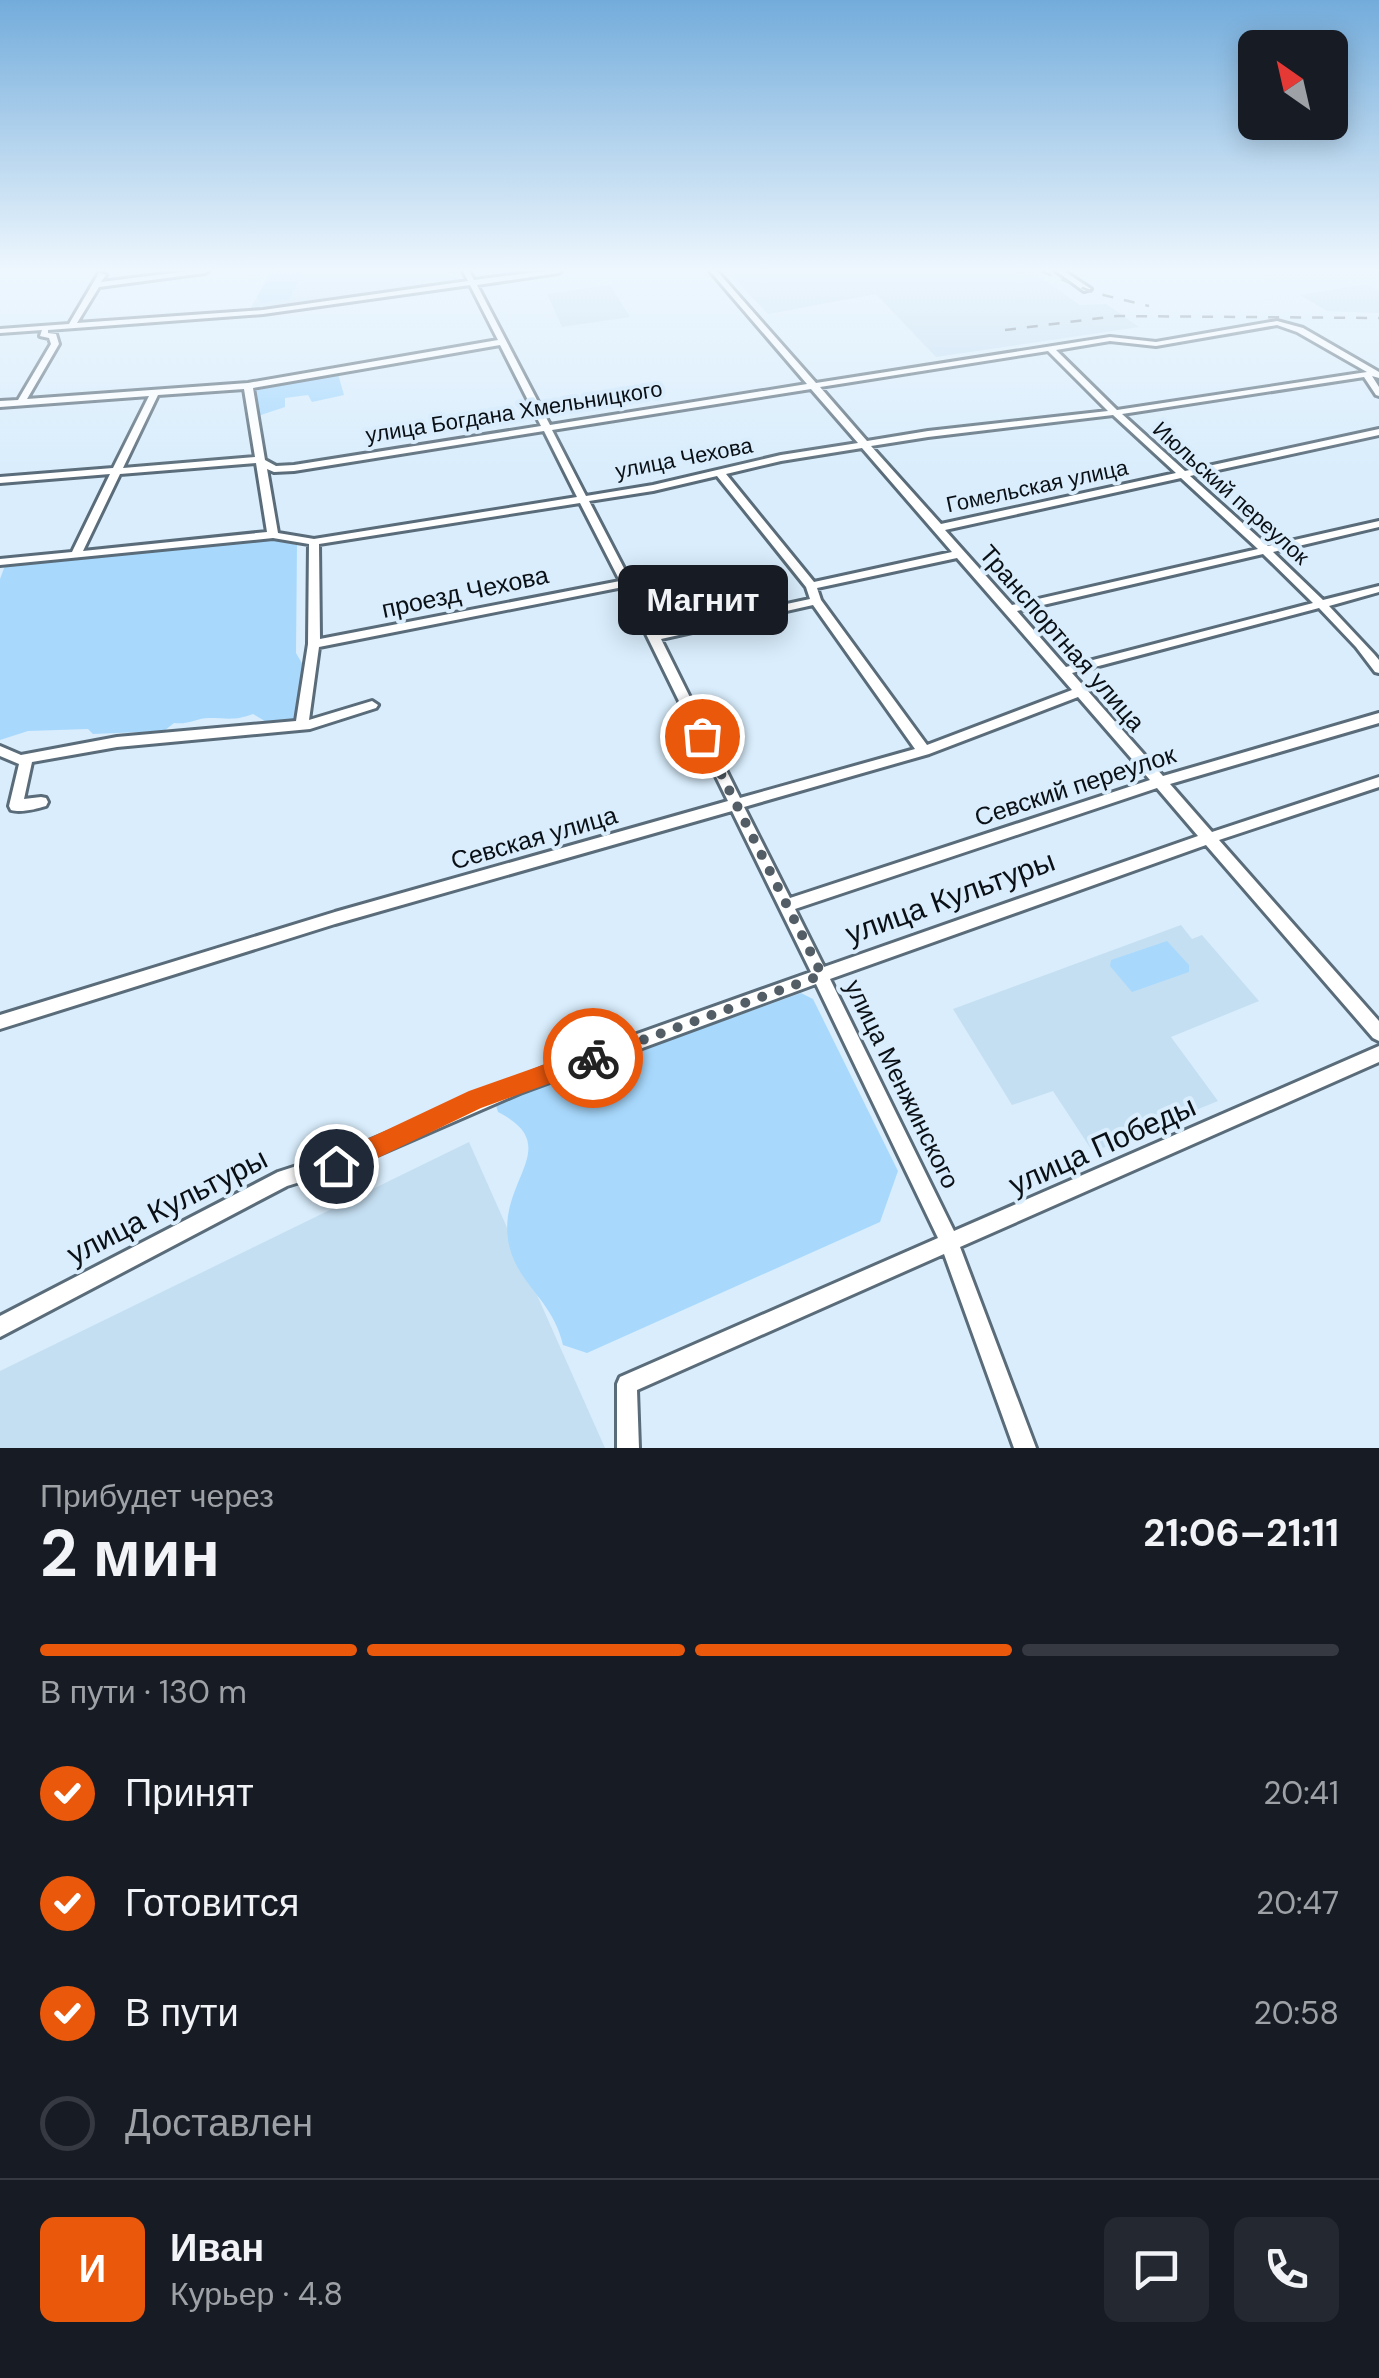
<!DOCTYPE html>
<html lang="ru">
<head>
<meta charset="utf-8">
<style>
	:root { --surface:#171b24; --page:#242831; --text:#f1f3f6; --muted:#9ea1a6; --line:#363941; --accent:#ea580c }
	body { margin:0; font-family:"DM Sans",sans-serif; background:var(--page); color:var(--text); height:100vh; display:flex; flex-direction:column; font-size:38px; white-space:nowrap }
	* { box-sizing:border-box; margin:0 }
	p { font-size:32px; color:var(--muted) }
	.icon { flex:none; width:55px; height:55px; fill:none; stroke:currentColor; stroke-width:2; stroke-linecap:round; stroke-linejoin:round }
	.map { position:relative; height:1448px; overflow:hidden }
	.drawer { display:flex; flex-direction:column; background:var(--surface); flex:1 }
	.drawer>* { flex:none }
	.needle { width:65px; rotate:326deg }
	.controls { position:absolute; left:1238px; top:30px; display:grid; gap:20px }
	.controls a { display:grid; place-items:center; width:110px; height:110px; border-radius:15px; background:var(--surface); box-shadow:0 5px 25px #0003; font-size:50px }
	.pin { position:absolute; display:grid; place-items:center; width:85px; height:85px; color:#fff; margin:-42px; border:5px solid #fff; border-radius:50%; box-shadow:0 2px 10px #0007 }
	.courier { position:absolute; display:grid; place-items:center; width:100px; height:100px; margin:-50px; border:8px solid #ea580c; border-radius:50%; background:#fff; color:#222; box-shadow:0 2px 12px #0007 }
	.bubble { position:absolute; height:70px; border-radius:15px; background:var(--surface); box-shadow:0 5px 25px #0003; font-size:32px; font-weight:700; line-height:70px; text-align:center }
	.summary em { font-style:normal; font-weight:700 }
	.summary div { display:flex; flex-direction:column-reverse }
	.summary { display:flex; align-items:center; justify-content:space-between; height:170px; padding:0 40px }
	h1 { font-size:65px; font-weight:700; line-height:75px }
	.bar { display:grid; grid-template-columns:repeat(4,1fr); gap:15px 10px; align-content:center; height:120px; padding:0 40px }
	.bar i { height:12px; border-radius:8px; background:var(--line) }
	.bar .selected { background:var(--accent) }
	.bar p { grid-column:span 4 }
	.line { display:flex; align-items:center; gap:25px; padding:0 40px; border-top:2px solid var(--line) }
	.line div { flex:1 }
	.round { display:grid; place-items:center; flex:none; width:105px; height:105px; border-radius:15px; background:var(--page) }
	ol { padding:0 40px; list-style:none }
	li { display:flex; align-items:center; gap:30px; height:110px }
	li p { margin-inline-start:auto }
	li .icon { padding:10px; border-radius:50%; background:var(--accent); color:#fff; stroke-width:4 }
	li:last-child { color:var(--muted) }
	li i { width:55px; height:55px; border:5px solid var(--line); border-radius:50% }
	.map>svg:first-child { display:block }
</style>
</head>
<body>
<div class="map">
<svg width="1379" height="1448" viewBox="0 0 1379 1448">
	<rect width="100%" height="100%" fill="#d9edfc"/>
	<g fill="#c5dff2">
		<polygon points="270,271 455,271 459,280 250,310"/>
		<polygon points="727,271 1031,271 1080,305 1106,304 1139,327 936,357 876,294 768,314"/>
		<polygon points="1366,284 1379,291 1379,313 1327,311 1300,295"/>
		<polygon points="610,285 630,317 562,327 547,294"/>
		<polygon points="1181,925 1192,939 1202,935 1259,1001 1171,1037 1218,1101 1093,1152 1053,1091 1012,1105 953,1009"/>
		<polygon points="469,1142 605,1448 0,1448 0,1371"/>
	</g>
	<g fill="#a8d9fd">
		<polygon points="273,271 304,272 289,299 262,303 257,297"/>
		<polygon points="338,374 344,395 312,402 308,395 285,398 285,407 255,417 254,389"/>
		<path d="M 267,538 L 297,545 L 296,653 L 303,665 L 295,722 L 268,723 L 253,714 C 235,721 227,718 209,718 C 197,718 188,725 174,723 L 164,731 L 93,734 L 88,729 L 28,731 L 0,740 L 0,579 L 6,563 Z"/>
		<polygon points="1167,941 1189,965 1189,972 1132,992 1110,966 1111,960"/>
		<path d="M 801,993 L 813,999 L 898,1171 L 880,1222 L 587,1353 L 563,1345 C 553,1300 518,1285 509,1245 C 495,1181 567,1147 498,1112 L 495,1102 Z"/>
	</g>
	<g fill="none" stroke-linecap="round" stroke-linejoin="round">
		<defs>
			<g id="minor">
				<path d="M 189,271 L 208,271 L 204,273 L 99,287 L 77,323 L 263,310 L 468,281 L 463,271 L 469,271 L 474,280 L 544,271 L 561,271 L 558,273 L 477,285 L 550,425 L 807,384 L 710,271 L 717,271 L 816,383 L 1110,337 L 1156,342 L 1277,321 L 1303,328 L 1379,372 L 1379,378 L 1372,376 L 1379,387 L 1379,396 L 1376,395 L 1364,377 L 1122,414 L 1185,471 L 1379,429 L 1379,435 L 1190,476 L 1268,546 L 1379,521 L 1379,527 L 1273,552 L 1323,600 L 1379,586 L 1379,592 L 1329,606 L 1374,654 L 1379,660 L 1379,673 L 1375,672 L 1356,647 L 1319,608 L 1072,673 L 1163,776 L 1379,713 L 1379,723 L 1170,784 L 1212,832 L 1379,777 L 1379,787 L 1219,840 L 1379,1021 L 1379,1041 L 1373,1038 L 1206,845 L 830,979 L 954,1231 L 1379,1046 L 1379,1062 L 960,1247 L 1036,1448 L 1014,1448 L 944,1254 L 637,1390 L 639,1448 L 617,1448 L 617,1384 L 620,1377 L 938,1238 L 816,984 L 520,1093 L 352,1166 L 287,1186 L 0,1337 L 0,1316 L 278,1172 L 352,1148 L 550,1065 L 811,972 L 732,811 L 335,924 L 0,1029 L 0,1015 L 335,912 L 728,801 L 623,587 L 319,647 L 309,720 L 372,701 L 378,705 L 376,708 L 310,729 L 117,747 L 32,762 L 24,799 L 41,797 L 46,798 L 48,802 L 46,806 C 36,809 21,813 11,810 L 9,806 L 19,764 L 0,756 L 0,746 L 21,755 L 117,737 L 296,721 L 308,644 L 309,544 L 273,538 L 0,565 L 0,559 L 72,552 L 110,474 L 0,483 L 0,477 L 113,468 L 149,396 L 0,407 L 0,401 L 18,400 L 51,344 L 49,338 L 40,336 L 42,330 L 0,333 L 0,329 L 69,324 L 99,273 L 106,275 L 101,282 ZM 470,285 L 498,340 L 248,383 L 27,399 L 59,344 L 56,334 L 48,333 L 48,330 L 263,314 ZM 1277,325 L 1297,332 L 1367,372 L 1117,410 L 1056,350 L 1110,341 L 1156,346 ZM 500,345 L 541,426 L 294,465 L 276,466 L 265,460 L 253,388 ZM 1048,351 L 1108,411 L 928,431 L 867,441 L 820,387 ZM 244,389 L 255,457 L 123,468 L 158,395 ZM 811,389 L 858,443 L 781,455 L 653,485 L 586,496 L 552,430 ZM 1113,415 L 1176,473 L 941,524 L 871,446 L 928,437 ZM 544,431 L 577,497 L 314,539 L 278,533 L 267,469 L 274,472 L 294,471 ZM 862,448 L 952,552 L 814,582 L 726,474 L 781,461 ZM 256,463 L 267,532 L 83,551 L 120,474 ZM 717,476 L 806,587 L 810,599 L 657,632 L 589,501 L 653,491 ZM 1181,478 L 1258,549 L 1012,605 L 945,530 ZM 580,503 L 620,581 L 320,639 L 319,544 ZM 1263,554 L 1313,603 L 1066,667 L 1017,611 ZM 957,558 L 1072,690 L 927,745 L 821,600 L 817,588 ZM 813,605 L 915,749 L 740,798 L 661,639 ZM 1078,697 L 1150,780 L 790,898 L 744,807 L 929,754 ZM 1157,788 L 1198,836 L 824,967 L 795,909 Z"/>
				<polygon points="1056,271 1064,271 1091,289 1084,291"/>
			</g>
		</defs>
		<use href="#minor" stroke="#5a6c79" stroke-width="6"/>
		<use href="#minor" fill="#fff" fill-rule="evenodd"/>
		<g stroke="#697680" stroke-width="2.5" stroke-dasharray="11 11" stroke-linecap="butt">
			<polyline points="1041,271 1095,293 1149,306"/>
			<polyline points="1005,330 1117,316 1379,318"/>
		</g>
	</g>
	<linearGradient id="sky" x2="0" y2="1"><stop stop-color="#73acdb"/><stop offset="0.57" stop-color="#eef7fe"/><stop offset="1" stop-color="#eef7fe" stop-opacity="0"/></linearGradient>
	<rect width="1379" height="473" fill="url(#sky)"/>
	<polygon fill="#ea580c" points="593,1047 604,1058 601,1065 481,1108 336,1178 327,1175 327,1158 469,1091"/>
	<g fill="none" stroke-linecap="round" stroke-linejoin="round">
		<polyline stroke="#525d66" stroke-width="10" stroke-dasharray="0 18" points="593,1058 822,975 702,736"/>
	</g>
	<g text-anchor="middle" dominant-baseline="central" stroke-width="8" stroke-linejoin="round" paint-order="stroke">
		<g font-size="22" fill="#0a1015" stroke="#d9edfc">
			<text transform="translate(514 412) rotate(-9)">улица Богдана Хмельницкого</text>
			<text transform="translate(684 458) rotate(-11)">улица Чехова</text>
			<text transform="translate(1037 486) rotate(-12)">Гомельская улица</text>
			<text transform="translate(1231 493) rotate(42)">Июльский переулок</text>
		</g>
		<g font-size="25" fill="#0a1015" stroke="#d9edfc">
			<text transform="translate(465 592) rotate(-12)">проезд Чехова</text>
			<text transform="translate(1062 638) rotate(49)">Транспортная улица</text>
			<text transform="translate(1075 786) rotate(-18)">Севский переулок</text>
			<text transform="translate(534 838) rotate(-16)">Севская улица</text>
			<text transform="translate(902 1084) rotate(64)">улица Менжинского</text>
		</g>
		<g font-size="30" fill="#0a1015" stroke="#d9edfc">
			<text transform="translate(950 897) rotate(-20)">улица Культуры</text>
			<text transform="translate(1102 1145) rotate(-24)">улица Победы</text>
			<text transform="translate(167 1206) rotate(-27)">улица Культуры</text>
		</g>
	</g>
</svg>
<div class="controls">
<a><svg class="needle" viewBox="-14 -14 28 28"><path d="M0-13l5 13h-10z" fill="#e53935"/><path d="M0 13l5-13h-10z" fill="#9ea1a6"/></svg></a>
</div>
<div class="pin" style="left:702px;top:736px;background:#ea580c"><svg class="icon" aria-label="bag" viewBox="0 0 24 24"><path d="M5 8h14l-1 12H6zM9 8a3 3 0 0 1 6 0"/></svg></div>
<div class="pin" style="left:336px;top:1166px;background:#1f2937"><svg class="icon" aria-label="home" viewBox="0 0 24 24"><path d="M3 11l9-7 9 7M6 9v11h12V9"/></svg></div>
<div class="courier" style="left:593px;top:1058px"><svg class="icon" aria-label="bike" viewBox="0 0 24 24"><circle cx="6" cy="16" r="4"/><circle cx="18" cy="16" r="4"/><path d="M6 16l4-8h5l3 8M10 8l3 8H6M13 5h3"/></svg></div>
<div class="bubble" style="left:618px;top:565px;width:170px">Магнит</div>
</div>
<section class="drawer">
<div class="summary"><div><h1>2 мин</h1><p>Прибудет через</p></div><em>21:06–21:11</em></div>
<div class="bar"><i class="selected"></i><i class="selected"></i><i class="selected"></i><i></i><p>В пути · 130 m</p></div>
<ol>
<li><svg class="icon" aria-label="check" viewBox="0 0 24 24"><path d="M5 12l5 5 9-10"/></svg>Принят<p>20:41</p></li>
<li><svg class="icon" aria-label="check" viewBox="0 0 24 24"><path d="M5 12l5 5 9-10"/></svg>Готовится<p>20:47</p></li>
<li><svg class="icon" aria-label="check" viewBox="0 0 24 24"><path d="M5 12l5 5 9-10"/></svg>В пути<p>20:58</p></li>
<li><i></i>Доставлен</li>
</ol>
<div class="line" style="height:180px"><b class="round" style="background:var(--accent);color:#fff">И</b><div><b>Иван</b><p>Курьер · 4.8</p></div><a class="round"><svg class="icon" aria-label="chat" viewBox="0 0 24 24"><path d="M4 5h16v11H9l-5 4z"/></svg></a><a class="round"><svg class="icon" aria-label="phone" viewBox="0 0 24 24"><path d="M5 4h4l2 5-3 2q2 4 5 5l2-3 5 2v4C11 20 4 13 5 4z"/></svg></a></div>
</section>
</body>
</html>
